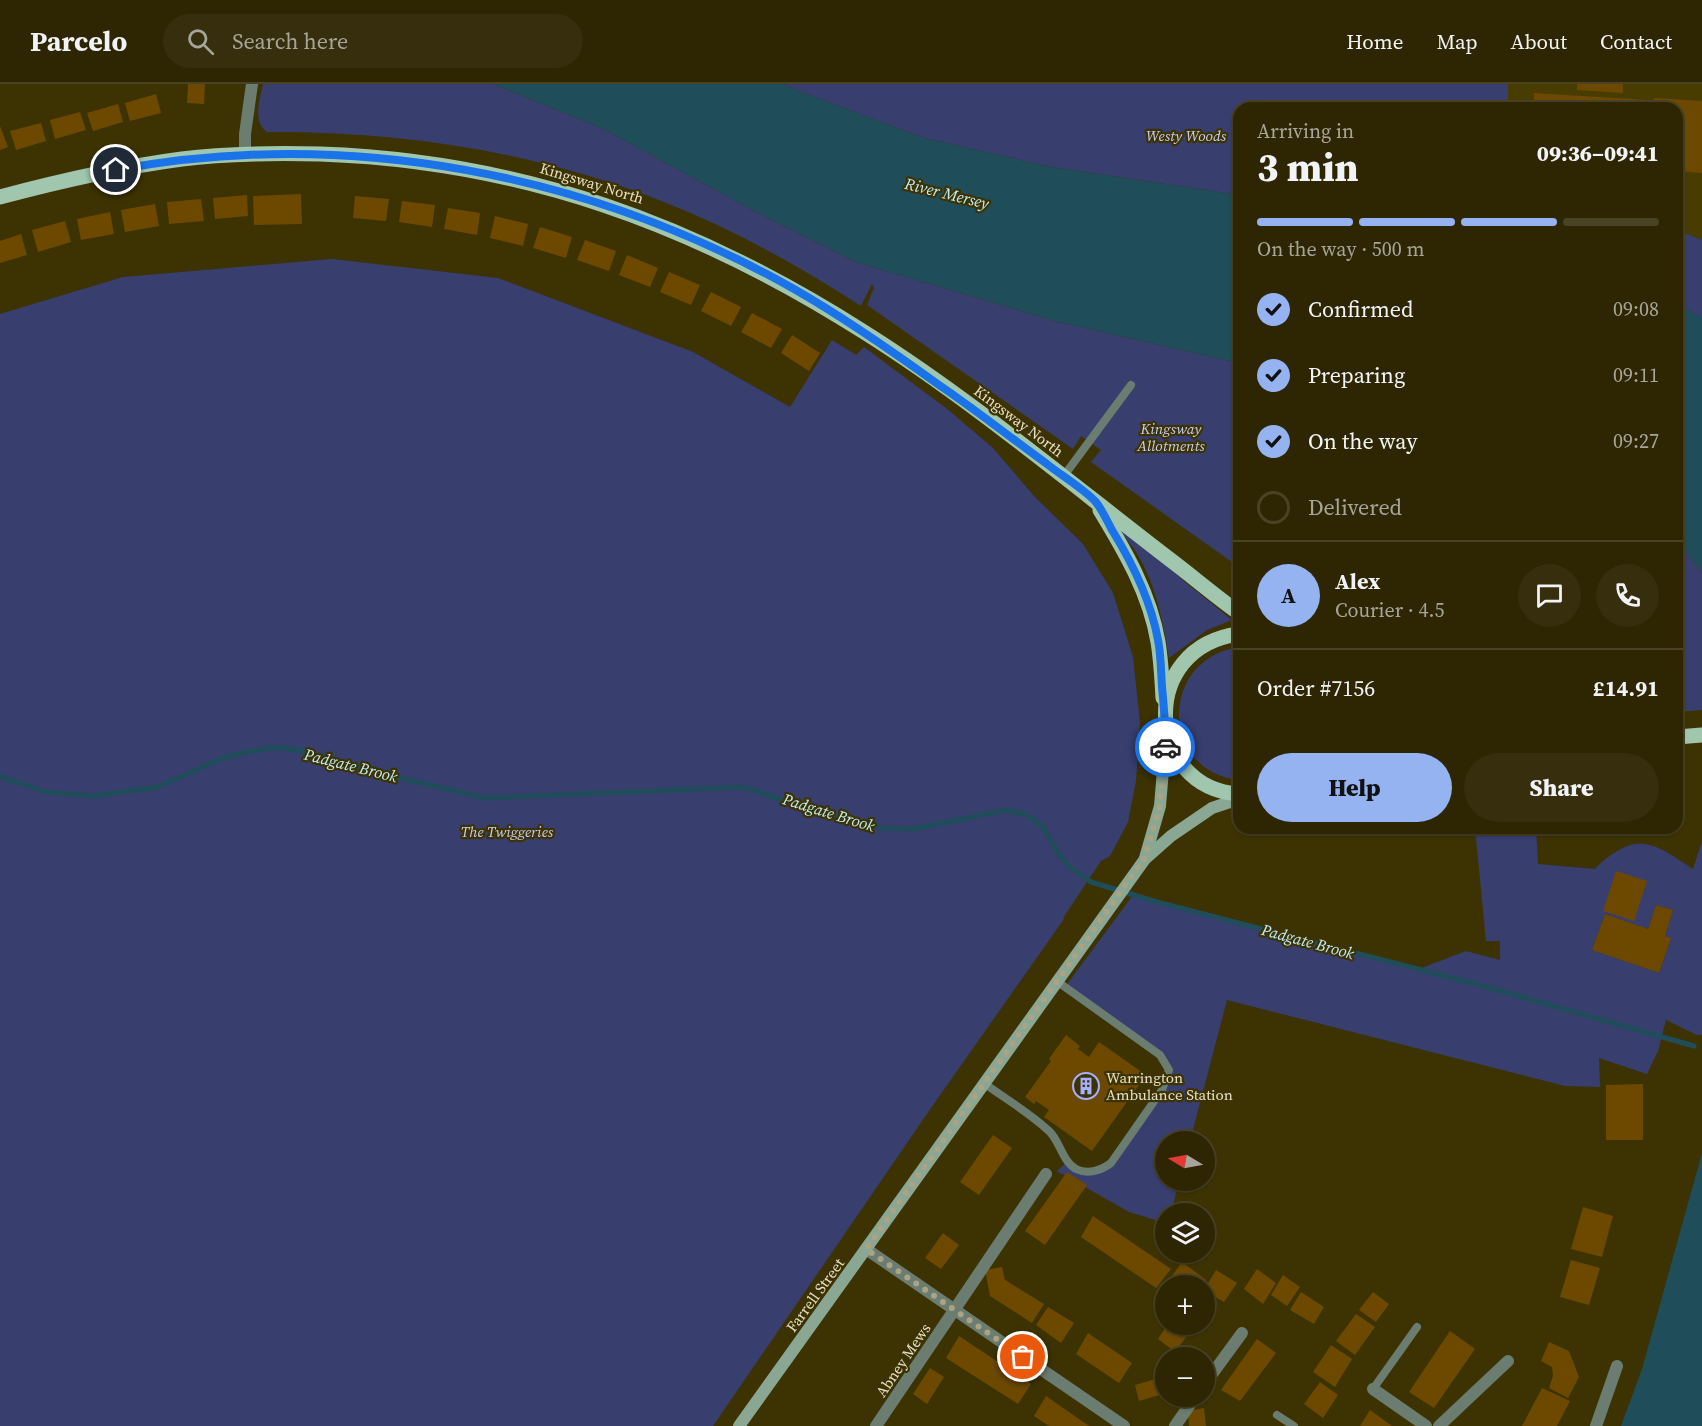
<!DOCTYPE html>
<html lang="en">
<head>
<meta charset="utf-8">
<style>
	:root { --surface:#2e2602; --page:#362e0c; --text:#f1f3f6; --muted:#a7a599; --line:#494324; --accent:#95b2f1 }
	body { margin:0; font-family:"Source Serif 4",serif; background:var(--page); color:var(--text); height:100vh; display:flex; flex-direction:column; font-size:22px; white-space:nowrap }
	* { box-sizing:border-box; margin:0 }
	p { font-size:20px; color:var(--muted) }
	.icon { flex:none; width:33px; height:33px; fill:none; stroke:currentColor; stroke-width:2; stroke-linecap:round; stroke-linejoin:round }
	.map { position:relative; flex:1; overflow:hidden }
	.sheet { position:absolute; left:1233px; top:18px; width:450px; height:732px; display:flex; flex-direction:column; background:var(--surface); border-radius:18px; box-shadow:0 2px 4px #0004,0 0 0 2px var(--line) }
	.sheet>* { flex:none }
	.needle { width:39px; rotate:280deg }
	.fabs { position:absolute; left:1155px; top:1047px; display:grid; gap:12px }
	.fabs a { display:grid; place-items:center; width:60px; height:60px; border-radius:50%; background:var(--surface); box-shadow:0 2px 4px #0004,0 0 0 2px var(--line); font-size:30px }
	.pin { position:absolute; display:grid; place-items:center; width:51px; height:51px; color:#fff; margin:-26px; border:3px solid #fff; border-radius:50%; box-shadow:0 2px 6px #0007 }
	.courier { position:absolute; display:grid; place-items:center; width:60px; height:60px; margin:-30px; border:4px solid #1a73e8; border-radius:50%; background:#fff; color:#222; box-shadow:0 2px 8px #0007 }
	.head em { font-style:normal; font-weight:800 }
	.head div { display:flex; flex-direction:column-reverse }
	.head { display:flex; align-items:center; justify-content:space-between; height:102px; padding:0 24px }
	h1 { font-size:39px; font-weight:800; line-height:45px }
	.bar { display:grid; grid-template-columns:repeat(4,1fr); gap:9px 6px; align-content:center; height:72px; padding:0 24px }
	.bar i { height:8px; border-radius:4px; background:var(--line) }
	.bar .active { background:var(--accent) }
	.bar p { grid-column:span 4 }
	.line { display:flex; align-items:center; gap:15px; padding:0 24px; border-top:2px solid var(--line) }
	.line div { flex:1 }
	.round { display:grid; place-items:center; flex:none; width:63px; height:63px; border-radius:32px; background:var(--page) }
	ol { padding:0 24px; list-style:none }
	li { display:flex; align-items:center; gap:18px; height:66px }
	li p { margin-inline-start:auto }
	li .icon { padding:6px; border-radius:50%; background:var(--accent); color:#111; stroke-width:4 }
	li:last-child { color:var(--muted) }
	li i { width:33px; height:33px; border:3px solid var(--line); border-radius:50% }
	.cta { display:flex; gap:12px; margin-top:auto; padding:12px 24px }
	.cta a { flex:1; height:69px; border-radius:36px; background:var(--accent); color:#111; font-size:24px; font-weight:800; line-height:69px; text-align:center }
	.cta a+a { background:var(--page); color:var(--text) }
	header { display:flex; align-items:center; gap:36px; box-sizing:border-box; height:84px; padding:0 30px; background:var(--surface); border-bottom:2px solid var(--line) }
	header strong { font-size:28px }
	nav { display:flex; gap:33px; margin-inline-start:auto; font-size:21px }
	.search { width:420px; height:54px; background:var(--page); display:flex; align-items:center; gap:15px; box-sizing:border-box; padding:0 21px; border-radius:33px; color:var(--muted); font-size:22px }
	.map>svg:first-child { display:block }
</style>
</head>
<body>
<header>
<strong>Parcelo</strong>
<div class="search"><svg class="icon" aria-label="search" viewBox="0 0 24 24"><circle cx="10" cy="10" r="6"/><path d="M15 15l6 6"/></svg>Search here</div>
<nav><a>Home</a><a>Map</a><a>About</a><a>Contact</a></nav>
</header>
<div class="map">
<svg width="1702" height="1342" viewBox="0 0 1702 1342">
	<rect width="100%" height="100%" fill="#3d3302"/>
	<polygon fill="#483c00" points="1508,0 1702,0 1702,156 1677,146 1677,24 1508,24"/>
	<g fill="#383e6e" fill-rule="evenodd">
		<path d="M 263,0 L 493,0 L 604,45 L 754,127 L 856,178 L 1055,237 L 1239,279 L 1239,483 L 1091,378 L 1101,366 L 1081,352 L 1073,365 L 867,221 L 874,204 L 872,200 L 861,222 C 799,182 733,145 664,118 C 538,68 402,47 267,48 C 252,37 260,15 263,0 Z"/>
		<polygon points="785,0 1508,0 1508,24 1239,24 1239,111 1051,83 924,54 799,7"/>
		<polygon points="1677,146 1702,156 1702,235 1677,219"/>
		<polygon points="332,175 498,194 693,268 790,323 832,256 856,271 864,263 946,324 993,364 1034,412 1083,460 1113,509 1133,573 1140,639 1136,697 1128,738 1110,772 1101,777 1063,834 1064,835 931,1024 713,1342 0,1342 0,230 123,193"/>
		<path d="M 1114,438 L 1147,462 L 1185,498 L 1232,536 L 1207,546 L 1169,574 C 1163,537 1156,500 1136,468 C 1129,458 1121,448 1114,438 Z"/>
		<polygon points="1677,455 1702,489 1702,626 1677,628"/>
		<path d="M 1239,563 L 1239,696 C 1159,687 1159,575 1239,563 Z"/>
		<path d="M 1475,744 L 1536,744 L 1538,780 L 1595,785 C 1603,776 1610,771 1621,765 C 1648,750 1670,771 1693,785 L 1702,757 L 1702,951 L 1697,951 L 1666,936 L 1658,967 L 1647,990 L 1599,974 L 1600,1003 L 1565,1002 L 1227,916 L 1190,1057 L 1166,1058 L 1166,1096 L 1179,1097 L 1171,1129 L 1166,1130 L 1165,1139 L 1129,1128 L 1057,1087 L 1068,1077 L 1078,1086 L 1101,1086 L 1168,994 L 1165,977 L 1065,903 L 1133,811 L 1419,885 L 1466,867 L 1500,876 L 1500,857 L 1486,857 ZM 1656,821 L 1673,826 L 1665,852 L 1671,854 L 1659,889 L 1592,866 L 1605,830 L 1648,845 Z"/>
	</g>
	<g fill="#1f4e5a">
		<polygon points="493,0 785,0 799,7 924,54 1051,83 1239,111 1239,279 1055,237 856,178 754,127 604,45"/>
		<polygon points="1677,219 1702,235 1702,489 1677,455"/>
		<polygon points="1702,1069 1702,1342 1621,1342 1642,1285"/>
	</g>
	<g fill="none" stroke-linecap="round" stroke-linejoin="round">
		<polyline stroke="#1f4e5a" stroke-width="5" points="0,692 46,708 94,712 158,703 223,674 252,667 278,663 306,668 340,677 370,687 485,714 744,703 822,729 882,744 914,745 1006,726 1027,731 1043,743 1060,772 1071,784 1091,798 1157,818 1480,901 1694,962"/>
	</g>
	<g fill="#6d4900">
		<polygon points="188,0 205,0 204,20 187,19"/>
		<polygon points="1577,0 1623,0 1623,9 1577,6"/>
		<polygon points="1534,9 1647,16 1647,24 1534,24"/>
		<polygon points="156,10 161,29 130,37 125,19"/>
		<polygon points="1654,14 1702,17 1702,89 1677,87 1677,24 1653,24"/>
		<polygon points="118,20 123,38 93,47 87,29"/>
		<polygon points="80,28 86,46 55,55 50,36"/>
		<polygon points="41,39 46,57 16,66 10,47"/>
		<polygon points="0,42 8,63 0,66"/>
		<polygon points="301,110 302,140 254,141 253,112"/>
		<polygon points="247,111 248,132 215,135 213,114"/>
		<polygon points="355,112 389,115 386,137 353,134"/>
		<polygon points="201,115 204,137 169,140 167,118"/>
		<polygon points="402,117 435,121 432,143 399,138"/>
		<polygon points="155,120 159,142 125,148 121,126"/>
		<polygon points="448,124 480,129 477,151 444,145"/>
		<polygon points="110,128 114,150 81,156 77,135"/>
		<polygon points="495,132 528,140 523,162 490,154"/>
		<polygon points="65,137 71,158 38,168 32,146"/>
		<polygon points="540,143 572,153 566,174 533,164"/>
		<polygon points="21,150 27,171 0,179 0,157"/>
		<polygon points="585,156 616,167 609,187 577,176"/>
		<polygon points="627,171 658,184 650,203 619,191"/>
		<polygon points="669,188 700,201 691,221 660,208"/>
		<polygon points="711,208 741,223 731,242 701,227"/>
		<polygon points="752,229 782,245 771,264 741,248"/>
		<polygon points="792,251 820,269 809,287 781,269"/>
		<polygon points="1616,787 1647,797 1634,837 1603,827"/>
		<polygon points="1656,821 1673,826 1665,852 1671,854 1659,889 1592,866 1605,830 1648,845"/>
		<polygon points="1066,951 1080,962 1078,965 1089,973 1099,958 1146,991 1092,1067 1044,1033 1049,1026 1036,1017 1034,1020 1025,1013 1051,977 1049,975"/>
		<polygon points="1643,1000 1643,1056 1606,1056 1606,1001"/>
		<polygon points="993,1051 1012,1064 979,1111 960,1098"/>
		<polygon points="1067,1088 1087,1101 1045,1161 1025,1147"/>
		<polygon points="1583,1123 1613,1132 1602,1173 1571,1165"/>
		<polygon points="1093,1132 1171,1185 1156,1204 1081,1153"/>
		<polygon points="943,1149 959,1161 941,1185 925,1174"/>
		<polygon points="1571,1176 1600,1184 1589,1221 1560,1213"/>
		<polygon points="1182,1178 1206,1196 1202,1202 1179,1202 1170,1195"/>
		<polygon points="1002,1183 1005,1196 1044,1220 1032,1239 990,1212 985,1186"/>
		<polygon points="1257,1185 1276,1199 1263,1220 1244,1205"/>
		<polygon points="1216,1186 1237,1199 1224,1218 1204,1206"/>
		<polygon points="1283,1191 1300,1203 1287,1222 1271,1211"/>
		<polygon points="1301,1208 1324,1223 1314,1240 1290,1226"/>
		<polygon points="1373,1208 1389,1220 1376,1238 1359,1226"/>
		<polygon points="1048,1223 1074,1239 1061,1259 1036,1241"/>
		<polygon points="1356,1230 1375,1243 1355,1271 1336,1257"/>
		<polygon points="1168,1240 1186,1240 1192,1245 1175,1268 1158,1255"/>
		<polygon points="1450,1247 1475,1265 1434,1324 1409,1308"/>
		<polygon points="1088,1249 1132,1279 1119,1299 1076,1270"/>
		<polygon points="959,1252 1031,1300 1018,1320 946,1274"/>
		<polygon points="1257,1255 1276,1269 1240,1317 1221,1306"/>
		<polygon points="1549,1258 1569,1267 1579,1293 1568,1314 1549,1304 1553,1292 1552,1283 1541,1277"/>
		<polygon points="1331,1261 1352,1275 1335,1303 1313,1288"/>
		<polygon points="930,1284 944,1293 927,1320 913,1310"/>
		<polygon points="1159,1294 1163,1310 1139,1317 1135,1301"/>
		<polygon points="1320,1298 1338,1311 1323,1334 1304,1320"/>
		<polygon points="1542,1304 1570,1317 1557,1342 1522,1342"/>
		<polygon points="1046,1312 1089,1342 1049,1342 1034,1332"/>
		<polygon points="1204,1324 1206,1342 1189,1342 1188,1327"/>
		<polygon points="1370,1326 1392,1342 1360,1342"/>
	</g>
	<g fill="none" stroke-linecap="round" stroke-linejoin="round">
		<g stroke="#6b7d71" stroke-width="8">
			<polyline points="1063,393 1131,301"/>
			<path d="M 985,1000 C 1006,1015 1030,1029 1049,1047 C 1060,1057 1062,1077 1076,1085 C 1088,1091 1102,1086 1111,1079 L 1162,1006 L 1169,986 L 1160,971 L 1058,898"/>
			<polyline points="1373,1305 1417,1243"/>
			<polyline points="1277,1331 1294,1342"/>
		</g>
		<g stroke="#6b7d71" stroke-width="12">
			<polyline points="245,70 245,50 252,0"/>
			<polyline points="866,1165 1124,1342"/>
			<polyline points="1204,1301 1242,1249"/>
			<polyline points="1373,1305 1426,1342"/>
			<polyline points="876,1342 1046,1090"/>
			<polyline points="1175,1342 1196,1312"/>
			<polyline points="1439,1342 1508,1277"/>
			<polyline points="1596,1342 1617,1282"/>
		</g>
		<g stroke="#89a793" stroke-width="12">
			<polyline points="1145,774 1160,722 1166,650"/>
			<polyline points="739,1342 1145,775 1171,752 1212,724 1239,715"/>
		</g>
		<g stroke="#a0c7ae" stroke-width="15">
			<path d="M 0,113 C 60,97 121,83 182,75 C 227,69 274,69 320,70 C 522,77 694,140 864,248 C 969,314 1069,398 1168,474 C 1192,492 1215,512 1239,529"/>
			<path d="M 1100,426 C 1125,467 1150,510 1158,558 C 1161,576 1162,595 1163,614"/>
			<path d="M 1239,550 C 1137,563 1145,704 1239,710"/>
			<polyline points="1677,653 1702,651"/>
		</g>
	</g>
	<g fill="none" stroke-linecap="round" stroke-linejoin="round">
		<polyline stroke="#aba383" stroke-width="6" stroke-dasharray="0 10.8" points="1023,1273 866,1165 1144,775 1160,722 1165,663"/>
		<path stroke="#1a73e8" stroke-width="8" d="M 116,86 C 348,43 589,89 794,205 C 845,234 892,267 939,301 C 976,326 1011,354 1047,380 C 1062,392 1081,403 1095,417 C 1102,425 1107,437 1112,446 C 1133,480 1151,517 1158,556 C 1161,571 1161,588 1162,603 C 1164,623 1166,643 1165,663"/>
	</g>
	<defs>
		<symbol id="building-ring" viewBox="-11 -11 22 22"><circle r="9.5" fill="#3d3302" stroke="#a5b1fc" stroke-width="1.5"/><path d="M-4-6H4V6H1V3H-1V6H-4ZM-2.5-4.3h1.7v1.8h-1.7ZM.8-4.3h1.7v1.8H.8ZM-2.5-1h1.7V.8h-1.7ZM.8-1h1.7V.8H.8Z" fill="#a5b1fc"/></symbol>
	</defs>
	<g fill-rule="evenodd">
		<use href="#building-ring" x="1071" y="987" width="30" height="30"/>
	</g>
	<g text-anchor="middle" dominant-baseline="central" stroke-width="4.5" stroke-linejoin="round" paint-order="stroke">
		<g font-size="15" font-style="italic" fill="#c7cdf0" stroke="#3d3302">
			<text x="1186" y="51">Westy Woods</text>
			<text x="1171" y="344">Kingsway<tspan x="1171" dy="17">Allotments</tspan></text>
			<text x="507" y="747">The Twiggeries</text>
		</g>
		<g font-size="15" fill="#e6e0c9" stroke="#3d3302">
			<text transform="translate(592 99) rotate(17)">Kingsway North</text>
			<text transform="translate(1019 337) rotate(37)">Kingsway North</text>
			<text transform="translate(815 1211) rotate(-54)">Farrell Street</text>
			<text transform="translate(903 1276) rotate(-56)">Abney Mews</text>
		</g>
		<g font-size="15" fill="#e6e0c9" stroke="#3d3302" text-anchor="start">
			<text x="1106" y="993">Warrington<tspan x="1106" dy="17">Ambulance Station</tspan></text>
		</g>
		<g font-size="16" font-style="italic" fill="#bfecf8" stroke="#3d3302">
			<text transform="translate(947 109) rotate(14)">River Mersey</text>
			<text transform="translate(351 681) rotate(14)">Padgate Brook</text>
			<text transform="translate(829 728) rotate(17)">Padgate Brook</text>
			<text transform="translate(1308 857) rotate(15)">Padgate Brook</text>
		</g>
	</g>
</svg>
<div class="fabs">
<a><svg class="needle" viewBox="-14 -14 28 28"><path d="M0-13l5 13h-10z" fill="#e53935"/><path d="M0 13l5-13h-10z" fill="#a7a599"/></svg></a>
<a><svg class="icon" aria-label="layers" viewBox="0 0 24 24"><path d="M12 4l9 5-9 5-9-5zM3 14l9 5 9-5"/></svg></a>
<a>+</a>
<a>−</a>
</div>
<div class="pin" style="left:1023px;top:1273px;background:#ea580c"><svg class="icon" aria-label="bag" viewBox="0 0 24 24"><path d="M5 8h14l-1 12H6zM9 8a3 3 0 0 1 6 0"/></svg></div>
<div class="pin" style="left:116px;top:86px;background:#1f2937"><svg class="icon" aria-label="home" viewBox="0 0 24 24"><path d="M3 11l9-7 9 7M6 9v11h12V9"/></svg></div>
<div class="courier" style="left:1165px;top:663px"><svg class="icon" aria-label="car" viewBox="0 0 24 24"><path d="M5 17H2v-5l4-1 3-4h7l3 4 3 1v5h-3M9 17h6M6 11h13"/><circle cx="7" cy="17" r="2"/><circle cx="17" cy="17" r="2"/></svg></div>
<section class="sheet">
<div class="head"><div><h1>3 min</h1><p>Arriving in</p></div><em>09:36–09:41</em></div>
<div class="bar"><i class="active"></i><i class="active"></i><i class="active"></i><i></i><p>On the way · 500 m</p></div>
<ol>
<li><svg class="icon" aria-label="check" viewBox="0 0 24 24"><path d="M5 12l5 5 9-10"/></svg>Confirmed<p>09:08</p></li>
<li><svg class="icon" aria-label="check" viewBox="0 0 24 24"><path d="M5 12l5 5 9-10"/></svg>Preparing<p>09:11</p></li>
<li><svg class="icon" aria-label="check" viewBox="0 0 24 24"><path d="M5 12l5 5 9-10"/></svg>On the way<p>09:27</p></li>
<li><i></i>Delivered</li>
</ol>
<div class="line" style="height:108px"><b class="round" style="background:var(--accent);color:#111">A</b><div><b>Alex</b><p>Courier · 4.5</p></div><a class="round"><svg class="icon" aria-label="chat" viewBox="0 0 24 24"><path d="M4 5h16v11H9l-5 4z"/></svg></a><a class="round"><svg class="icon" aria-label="phone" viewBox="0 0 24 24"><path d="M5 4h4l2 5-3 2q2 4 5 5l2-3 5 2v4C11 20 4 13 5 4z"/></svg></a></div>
<div class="line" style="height:78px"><div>Order #7156</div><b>£14.91</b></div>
<div class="cta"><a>Help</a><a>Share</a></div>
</section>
</div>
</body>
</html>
